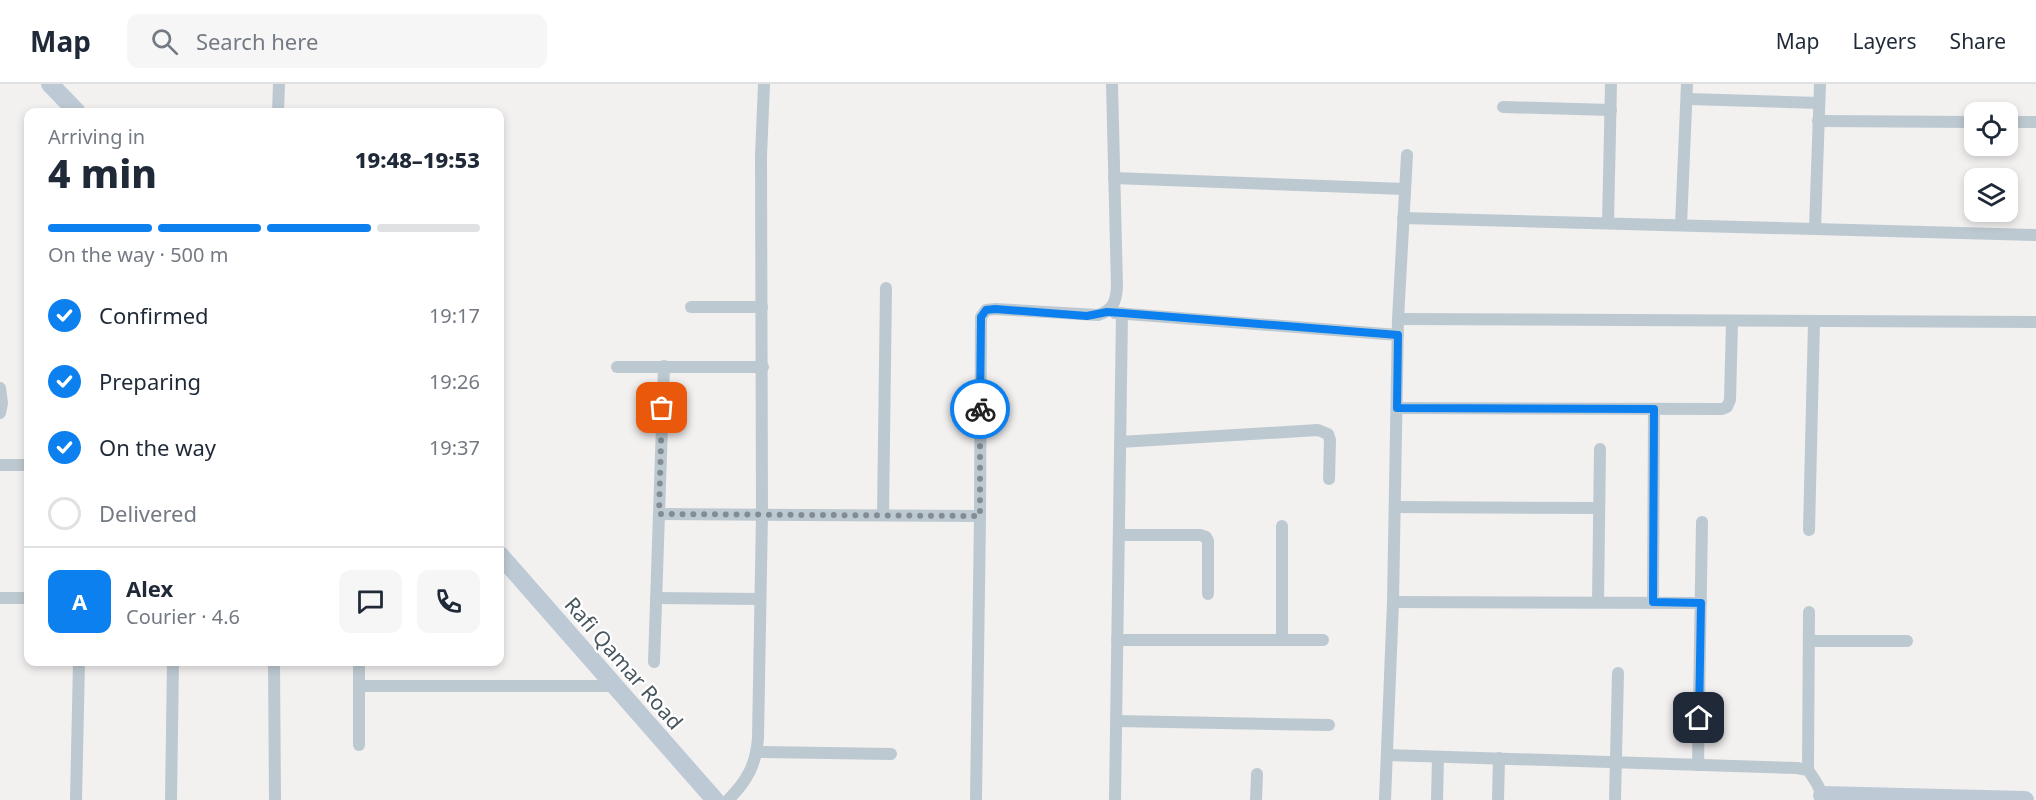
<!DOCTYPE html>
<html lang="en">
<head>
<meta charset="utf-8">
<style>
	:root { --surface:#fff; --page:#f6f6f7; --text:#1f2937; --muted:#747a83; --line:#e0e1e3; --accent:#0d80f0 }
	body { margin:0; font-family:"Noto Sans",sans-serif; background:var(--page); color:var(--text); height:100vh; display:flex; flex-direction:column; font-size:22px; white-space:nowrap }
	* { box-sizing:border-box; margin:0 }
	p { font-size:20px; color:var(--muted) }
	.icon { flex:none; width:33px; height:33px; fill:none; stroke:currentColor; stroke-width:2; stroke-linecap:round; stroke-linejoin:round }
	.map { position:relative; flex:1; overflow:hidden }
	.drawer { position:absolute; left:24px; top:24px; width:480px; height:558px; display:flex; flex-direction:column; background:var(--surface); border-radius:12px; box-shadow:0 3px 9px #0003 }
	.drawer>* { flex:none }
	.fabs { position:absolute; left:1964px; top:18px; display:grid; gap:12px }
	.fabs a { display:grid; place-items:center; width:54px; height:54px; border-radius:12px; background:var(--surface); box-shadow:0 3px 9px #0003; font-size:30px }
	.pin { position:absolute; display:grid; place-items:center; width:51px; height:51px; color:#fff; margin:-26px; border-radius:12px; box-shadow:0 3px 9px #0006 }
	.courier { position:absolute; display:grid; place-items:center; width:60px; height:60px; margin:-30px; border:4px solid #0d80f0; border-radius:50%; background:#fff; color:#222; box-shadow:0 2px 8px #0007 }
	.headline em { font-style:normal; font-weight:800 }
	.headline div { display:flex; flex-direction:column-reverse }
	.headline { display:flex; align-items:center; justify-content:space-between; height:102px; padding:0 24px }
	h1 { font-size:39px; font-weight:800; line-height:45px }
	.bar { display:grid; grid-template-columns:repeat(4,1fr); gap:9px 6px; align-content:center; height:72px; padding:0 24px }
	.bar i { height:8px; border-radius:4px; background:var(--line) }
	.bar .current { background:var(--accent) }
	.bar p { grid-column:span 4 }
	.line { display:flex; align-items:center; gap:15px; padding:0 24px; border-top:2px solid var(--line) }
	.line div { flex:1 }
	.round { display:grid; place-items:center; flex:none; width:63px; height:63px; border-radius:12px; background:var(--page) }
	ol { padding:0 24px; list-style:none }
	li { display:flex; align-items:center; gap:18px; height:66px }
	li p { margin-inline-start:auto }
	li .icon { padding:6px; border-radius:50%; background:var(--accent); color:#fff; stroke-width:4 }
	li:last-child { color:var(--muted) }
	li i { width:33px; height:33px; border:3px solid var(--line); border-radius:50% }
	header { display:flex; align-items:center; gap:36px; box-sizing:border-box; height:84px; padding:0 30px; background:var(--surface); border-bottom:2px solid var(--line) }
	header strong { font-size:28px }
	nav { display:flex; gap:33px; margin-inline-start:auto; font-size:21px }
	.search { width:420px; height:54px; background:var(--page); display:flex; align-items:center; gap:15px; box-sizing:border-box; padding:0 21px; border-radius:12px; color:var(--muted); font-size:22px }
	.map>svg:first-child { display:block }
</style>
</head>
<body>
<header>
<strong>Map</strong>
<div class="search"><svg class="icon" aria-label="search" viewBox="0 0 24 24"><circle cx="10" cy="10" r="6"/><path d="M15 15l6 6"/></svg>Search here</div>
<nav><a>Map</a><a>Layers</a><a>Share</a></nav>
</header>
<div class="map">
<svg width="2036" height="716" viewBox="0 0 2036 716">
	<rect width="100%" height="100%" fill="#f3f0f0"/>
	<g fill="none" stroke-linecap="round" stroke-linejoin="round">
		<g stroke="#bdc9d0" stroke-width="12">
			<polyline points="1687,15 1819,19"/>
			<polyline points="1503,23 1611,26"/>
			<polyline points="278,28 279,0"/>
			<polyline points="1818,37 1974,38"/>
			<polyline points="2007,38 2036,38"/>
			<polyline points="1114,94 1405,105"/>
			<polyline points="1403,134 2036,151"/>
			<polyline points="1608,139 1611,0"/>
			<polyline points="1681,141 1687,0"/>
			<polyline points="1815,144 1820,0"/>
			<polyline points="691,223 762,223"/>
			<polyline points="1115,229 1398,251"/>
			<polyline points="1398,235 2036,238"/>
			<polyline points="617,283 763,283"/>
			<polyline points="0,304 2,319 0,329"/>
			<polyline points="1397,324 1722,325 1727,323 1730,316 1732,238"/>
			<polyline points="1120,358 1318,346 1328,350 1330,356 1329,395"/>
			<polyline points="0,381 28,381"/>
			<polyline points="1395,423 1599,424"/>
			<polyline points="659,430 980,432"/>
			<polyline points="883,431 886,204"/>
			<polyline points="1809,446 1814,238"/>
			<polyline points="1119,451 1200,451 1206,453 1208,457 1208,510"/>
			<polyline points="0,514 28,514"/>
			<polyline points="656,514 760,515"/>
			<polyline points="1393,518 1701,519"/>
			<polyline points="1598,518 1600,365"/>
			<polyline points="1653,518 1654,325"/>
			<polyline points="1117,556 1323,556"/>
			<polyline points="1282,556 1282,442"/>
			<polyline points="1809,557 1907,557"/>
			<polyline points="274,578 275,716"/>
			<polyline points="654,578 664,282"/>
			<polyline points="359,602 614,602"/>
			<polyline points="1117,637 1329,641"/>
			<polyline points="359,661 359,578"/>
			<polyline points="757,668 891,670"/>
			<path d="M 1387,671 L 1797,684 L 1808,686 C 1814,695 1822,705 1822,716"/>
			<polyline points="1698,681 1702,438"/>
			<polyline points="1808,686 1809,528"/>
			<polyline points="76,716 79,578"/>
			<polyline points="171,716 173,578"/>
			<path d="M 728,716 C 747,697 756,681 758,654 L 762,430 L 761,72 L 764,0"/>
			<path d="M 976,716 L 980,432 L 981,233 L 986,226 L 995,225 L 1098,231 C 1113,226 1116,218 1117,203 L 1112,0"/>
			<polyline points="1115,716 1122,229"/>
			<polyline points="1256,716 1257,690"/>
			<polyline points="1385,716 1393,518 1398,235 1407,71"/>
			<polyline points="1437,716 1438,673"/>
			<polyline points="1498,716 1499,674"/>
			<polyline points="1615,716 1618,589"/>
		</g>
		<g stroke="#bdcad5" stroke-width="18">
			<polyline points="50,0 77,28"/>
			<polyline points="500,471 715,716"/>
			<polyline points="1822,711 2025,716"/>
		</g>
	</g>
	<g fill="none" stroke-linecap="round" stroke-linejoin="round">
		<polyline stroke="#838c92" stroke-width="6" stroke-dasharray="0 10.8" points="662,324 659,430 980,432 980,325"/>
		<polyline stroke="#0d80f0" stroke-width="8" points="980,325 981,233 986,226 995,225 1087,232 1107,228 1122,229 1398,251 1397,324 1654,325 1653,518 1701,519 1699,634"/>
	</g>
	<g text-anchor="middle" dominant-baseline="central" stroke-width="4.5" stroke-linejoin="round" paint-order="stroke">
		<g font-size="21" fill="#47565f" stroke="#fff">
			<text transform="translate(624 579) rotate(49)">Rafi Qamar Road</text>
		</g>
	</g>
</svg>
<div class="fabs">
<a><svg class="icon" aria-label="locate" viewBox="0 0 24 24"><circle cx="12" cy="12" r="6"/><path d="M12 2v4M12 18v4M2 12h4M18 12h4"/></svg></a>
<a><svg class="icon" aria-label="layers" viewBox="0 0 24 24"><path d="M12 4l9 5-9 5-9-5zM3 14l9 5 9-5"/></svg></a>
</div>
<div class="pin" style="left:662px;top:324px;background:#ea580c"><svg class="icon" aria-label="bag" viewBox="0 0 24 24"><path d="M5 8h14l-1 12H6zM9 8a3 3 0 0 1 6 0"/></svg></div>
<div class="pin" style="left:1699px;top:634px;background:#1f2937"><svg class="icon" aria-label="home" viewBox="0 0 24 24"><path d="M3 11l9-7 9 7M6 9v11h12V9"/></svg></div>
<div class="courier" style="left:980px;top:325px"><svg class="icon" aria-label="bike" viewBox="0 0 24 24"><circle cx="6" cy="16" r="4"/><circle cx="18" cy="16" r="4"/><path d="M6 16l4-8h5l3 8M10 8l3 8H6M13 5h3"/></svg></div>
<section class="drawer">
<div class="headline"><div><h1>4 min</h1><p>Arriving in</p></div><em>19:48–19:53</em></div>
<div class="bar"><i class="current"></i><i class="current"></i><i class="current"></i><i></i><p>On the way · 500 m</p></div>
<ol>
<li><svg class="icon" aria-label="check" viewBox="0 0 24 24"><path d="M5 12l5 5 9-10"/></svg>Confirmed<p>19:17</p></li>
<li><svg class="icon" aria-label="check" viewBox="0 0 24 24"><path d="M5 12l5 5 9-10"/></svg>Preparing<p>19:26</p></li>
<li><svg class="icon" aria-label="check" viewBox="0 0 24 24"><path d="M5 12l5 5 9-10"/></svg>On the way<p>19:37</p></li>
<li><i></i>Delivered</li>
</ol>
<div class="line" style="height:108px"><b class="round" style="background:var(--accent);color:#fff">A</b><div><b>Alex</b><p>Courier · 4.6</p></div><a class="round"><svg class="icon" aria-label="chat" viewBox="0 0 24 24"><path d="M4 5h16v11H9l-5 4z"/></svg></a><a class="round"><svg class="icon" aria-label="phone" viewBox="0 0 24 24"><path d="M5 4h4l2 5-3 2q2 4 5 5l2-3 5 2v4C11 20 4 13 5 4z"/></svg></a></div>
</section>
</div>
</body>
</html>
